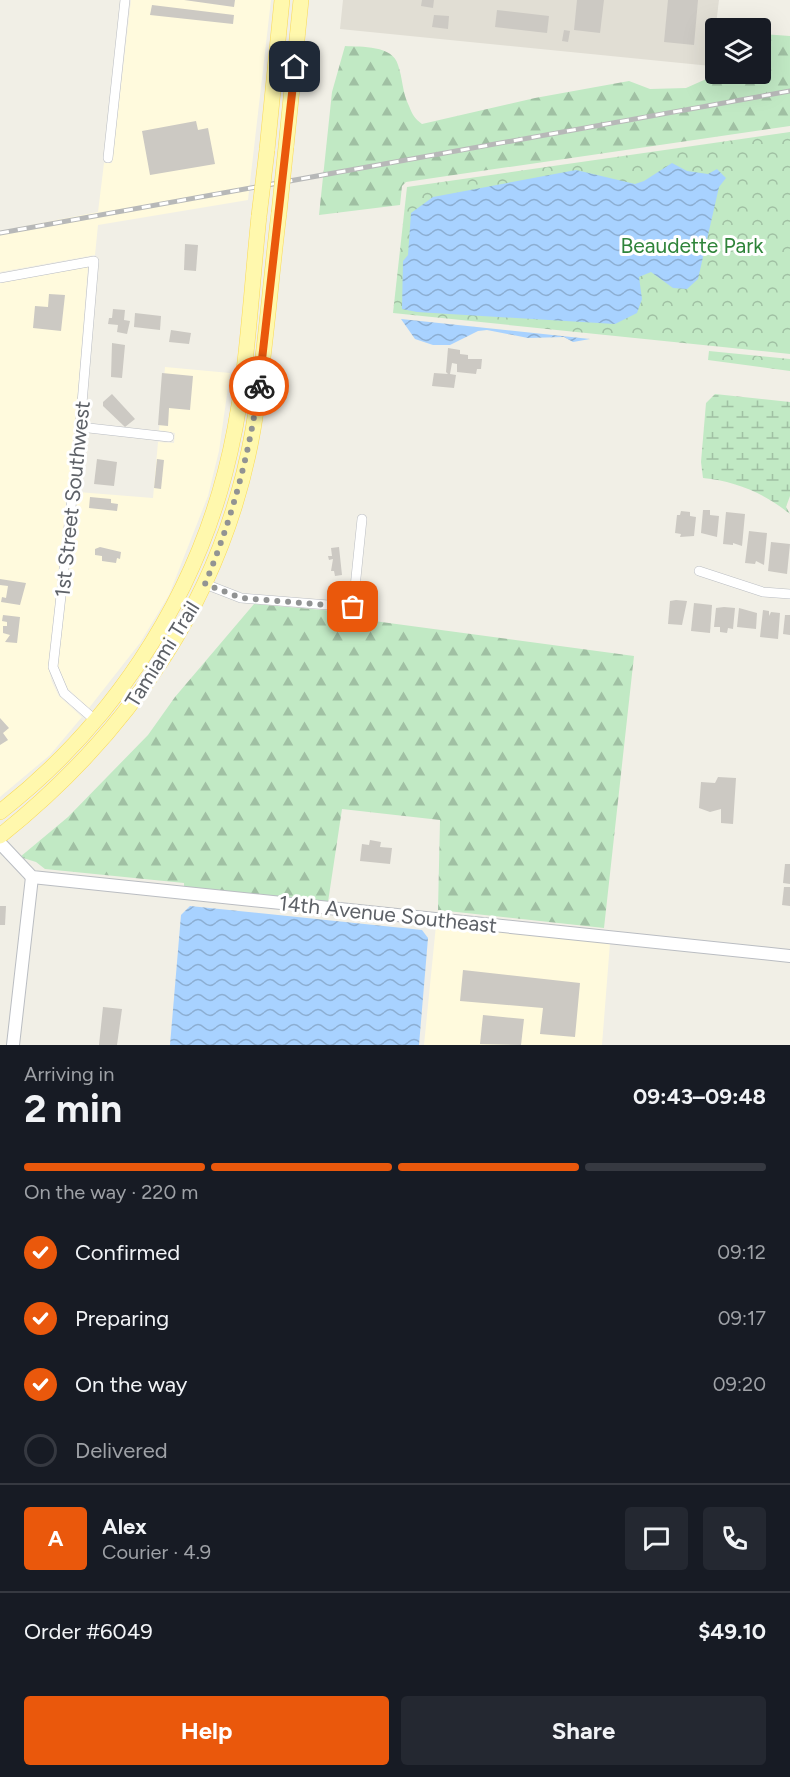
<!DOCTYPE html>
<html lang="en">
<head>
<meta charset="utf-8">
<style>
	:root { --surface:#171b24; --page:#242831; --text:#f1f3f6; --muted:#9ea1a6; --line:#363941; --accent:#ea580c }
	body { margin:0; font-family:Figtree,sans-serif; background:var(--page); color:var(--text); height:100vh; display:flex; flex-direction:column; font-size:22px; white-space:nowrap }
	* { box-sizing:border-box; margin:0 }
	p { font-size:20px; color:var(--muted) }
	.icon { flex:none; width:33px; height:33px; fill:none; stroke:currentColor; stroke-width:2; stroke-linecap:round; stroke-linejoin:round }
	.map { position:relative; height:1045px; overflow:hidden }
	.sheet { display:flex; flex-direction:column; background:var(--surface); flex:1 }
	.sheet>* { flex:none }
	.fabs { position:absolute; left:705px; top:18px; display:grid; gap:12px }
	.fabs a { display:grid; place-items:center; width:66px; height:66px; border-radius:6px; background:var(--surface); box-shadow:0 6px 24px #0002; font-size:30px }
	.pin { position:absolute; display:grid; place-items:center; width:51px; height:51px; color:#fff; margin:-26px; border-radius:12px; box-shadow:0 3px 9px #0006 }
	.courier { position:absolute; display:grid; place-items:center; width:60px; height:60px; margin:-30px; border:4px solid #ea580c; border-radius:50%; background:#fff; color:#222; box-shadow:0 2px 8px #0007 }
	.summary em { font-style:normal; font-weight:700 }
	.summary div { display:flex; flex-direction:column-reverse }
	.summary { display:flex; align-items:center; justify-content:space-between; height:102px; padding:0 24px }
	h1 { font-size:39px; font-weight:700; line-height:45px }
	.bar { display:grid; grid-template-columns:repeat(4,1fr); gap:9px 6px; align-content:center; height:72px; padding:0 24px }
	.bar i { height:8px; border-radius:4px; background:var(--line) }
	.bar .selected { background:var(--accent) }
	.bar p { grid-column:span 4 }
	.line { display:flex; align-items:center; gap:15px; padding:0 24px; border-top:2px solid var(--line) }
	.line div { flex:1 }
	.round { display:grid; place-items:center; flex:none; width:63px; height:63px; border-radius:6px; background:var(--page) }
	ol { padding:0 24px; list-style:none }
	li { display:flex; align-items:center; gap:18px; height:66px }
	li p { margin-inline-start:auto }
	li .icon { padding:6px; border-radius:50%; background:var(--accent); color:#fff; stroke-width:4 }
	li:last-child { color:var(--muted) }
	li i { width:33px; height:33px; border:3px solid var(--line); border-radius:50% }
	.action { display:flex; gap:12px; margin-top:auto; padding:12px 24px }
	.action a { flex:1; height:69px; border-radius:6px; background:var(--accent); color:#fff; font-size:24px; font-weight:700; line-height:69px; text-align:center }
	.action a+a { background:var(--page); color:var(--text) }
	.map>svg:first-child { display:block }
</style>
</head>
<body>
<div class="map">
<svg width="790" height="1045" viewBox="0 0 790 1045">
	<defs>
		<pattern id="forest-firs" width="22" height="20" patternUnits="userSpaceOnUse" patternTransform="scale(1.5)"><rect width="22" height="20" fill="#c1e9c4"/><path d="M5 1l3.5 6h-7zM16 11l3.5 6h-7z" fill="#a0c0a3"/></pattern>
		<pattern id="wetland-marsh" width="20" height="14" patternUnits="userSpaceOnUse" patternTransform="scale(1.5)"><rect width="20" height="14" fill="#c1e9c4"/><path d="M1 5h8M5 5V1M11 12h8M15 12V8" fill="none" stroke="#a0c0a3"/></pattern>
		<pattern id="park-crowns" width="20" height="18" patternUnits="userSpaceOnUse" patternTransform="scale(1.5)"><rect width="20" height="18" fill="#c1e9c4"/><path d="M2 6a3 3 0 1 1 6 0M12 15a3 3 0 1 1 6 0" fill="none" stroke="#a0c0a3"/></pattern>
		<pattern id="water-waves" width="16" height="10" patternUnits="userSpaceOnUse" patternTransform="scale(1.5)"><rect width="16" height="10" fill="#a8d2ff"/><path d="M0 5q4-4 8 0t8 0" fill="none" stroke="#8caed2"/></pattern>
	</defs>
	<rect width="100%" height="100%" fill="#f1efe6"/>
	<g fill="#fffadd">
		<polygon points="131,0 271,0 248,200 98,225 95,255 0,272 0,231 98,212 104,163 112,163"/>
		<polygon points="88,267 75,426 48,666 52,682 59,696 82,717 50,755 0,797 0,283"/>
		<polygon points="165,367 230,373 219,451 208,496 169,595 140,643 89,708 68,689 58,666 78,492 153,498 158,442 174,443 175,433 159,430"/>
		<polygon points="436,925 610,943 602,1045 424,1045"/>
	</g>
	<polygon fill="#e1ded4" points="343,0 719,0 711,66 340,29"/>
	<g fill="url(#forest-firs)">
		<path d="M 761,34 L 790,36 L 790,126 L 406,182 L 402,186 L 400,205 L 319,215 L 332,92 L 345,46 C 361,47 393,45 398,65 C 403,79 402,92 409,106 C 412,114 415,119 422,124 L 535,98 L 629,81 L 650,89 L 686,88 L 713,76 L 715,71 L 716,74 L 760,74 Z"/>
		<polygon points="358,601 370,603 374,621 634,656 604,928 438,910 440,820 342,809 328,902 184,888 184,883 45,869 36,862 20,857 68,817 148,735 175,697 254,604 357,613"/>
	</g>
	<path fill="url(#wetland-marsh)" d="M 715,394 L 790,402 L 790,496 L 786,507 L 790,514 C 764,493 735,481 703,478 L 701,462 L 706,403 Z"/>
	<g fill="url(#park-crowns)">
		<polygon points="790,132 790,354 393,313 407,187"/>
		<polygon points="709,351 790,359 790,371 708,360"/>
	</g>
	<g fill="url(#water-waves)">
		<polygon points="672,163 687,171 708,174 717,169 726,178 719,187 698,279 687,289 673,288 651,272 639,277 642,299 637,313 615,324 417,312 402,309 403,261 408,255 411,213 433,197 576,170 635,184 644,181"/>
		<polygon points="401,319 590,339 573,342 564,337 528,338 487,330 478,331 450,345 433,345 415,339"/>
		<polygon points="190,906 422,930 428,938 419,1045 170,1045 181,915"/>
	</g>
	<g fill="#ccc9c3">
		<polygon points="184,0 235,0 234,7"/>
		<polygon points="422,0 434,0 433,8 421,6"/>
		<polygon points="577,0 604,0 600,33 574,30"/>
		<polygon points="668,0 698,0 694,45 664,42"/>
		<polygon points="152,5 234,15 233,24 150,15"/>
		<polygon points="497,10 549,16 547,33 495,27"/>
		<polygon points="434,15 449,16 448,29 432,27"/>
		<polygon points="564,30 570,31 568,42 562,41"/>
		<polygon points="196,121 198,130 208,128 215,164 150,175 142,131"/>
		<polygon points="185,244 198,245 196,271 184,270"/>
		<polygon points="49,294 65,295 61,331 33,328 35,306 48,307"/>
		<polygon points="113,309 125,310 124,320 130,321 127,334 117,332 118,325 108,324 109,318 112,318"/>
		<polygon points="135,313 161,316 160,330 134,327"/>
		<polygon points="171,330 191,333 189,344 169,342"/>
		<polygon points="112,343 125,345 122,378 111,377"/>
		<polygon points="448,348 460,350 460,354 468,355 468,359 482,359 481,369 477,369 476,374 457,372 457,364 452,363 450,374 456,375 454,388 432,386 434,373 448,374 446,372"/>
		<polygon points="162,373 193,376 190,410 169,408 168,426 158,425"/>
		<polygon points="112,394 135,419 125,427 103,406 103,402"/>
		<polygon points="97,459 117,462 114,486 94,484"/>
		<polygon points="157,459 164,460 161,489 154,488"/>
		<polygon points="90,497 111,499 111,503 118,504 117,511 89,508"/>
		<polygon points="703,510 710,510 710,515 719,516 717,537 701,533"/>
		<polygon points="681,511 690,512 690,516 696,517 694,536 680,537 681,534 675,533 677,515 680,515"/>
		<polygon points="726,512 745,514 742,546 733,543 733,545 723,544"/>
		<polygon points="749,531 767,533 764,565 756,561 755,564 745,563"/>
		<polygon points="771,542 790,544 787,574 768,571"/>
		<polygon points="100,547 121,552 120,559 117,558 116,563 102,561 102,556 95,555 95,549"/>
		<polygon points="339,547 342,575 335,576 334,571 331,571 333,559 329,560 328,556 332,556 331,548"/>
		<polygon points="0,579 26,583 20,605 1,602 2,597 6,598 8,586 0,585"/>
		<polygon points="676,600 687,601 682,625 668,624 670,601"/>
		<polygon points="694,603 712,605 710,633 691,631"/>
		<polygon points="724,607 735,608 733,629 728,628 727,633 720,632 720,627 714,627 716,608"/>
		<polygon points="739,608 757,613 756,629 737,627"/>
		<polygon points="763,610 769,611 769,616 771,612 780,613 778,639 760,637"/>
		<polygon points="3,615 20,617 17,643 5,642 10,635 3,633 3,626 7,626 7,622 2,621"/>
		<polygon points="785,615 790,615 790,635 783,634"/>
		<polygon points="0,718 9,728 3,733 8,740 0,745"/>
		<polygon points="718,777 736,778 733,824 721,823 721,809 710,812 699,808 701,782 715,783"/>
		<polygon points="370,840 381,842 380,847 392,848 390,864 360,861 362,844 369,845"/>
		<polygon points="785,864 790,864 790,884 783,883"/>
		<polygon points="784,887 790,887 790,906 782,905"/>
		<polygon points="0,906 6,906 5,925 0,925"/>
		<polygon points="463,970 580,983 575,1037 540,1034 543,1008 460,1001"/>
		<polygon points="103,1007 122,1009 117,1045 99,1045"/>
		<polygon points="483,1015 524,1019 521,1045 480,1044"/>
	</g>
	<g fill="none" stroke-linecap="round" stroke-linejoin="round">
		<defs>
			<g id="minor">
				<polyline points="108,158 125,0"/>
				<polyline points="0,278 94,261 80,427 53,667 64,693 95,720"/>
				<polyline points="80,427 169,437"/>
				<polyline points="699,571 763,592 790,594"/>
				<polyline points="205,584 241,598 353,607 362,519"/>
			</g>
			<g id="tertiary">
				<polyline points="0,843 32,877 790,956"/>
				<polyline points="13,1045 32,877"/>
			</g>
			<g id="primary">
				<polyline points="286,147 301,0"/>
				<polyline points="267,150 282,0"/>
				<path d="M 0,812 C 109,727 190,607 225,473 C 247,390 250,301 259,216"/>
				<path d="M 0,836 C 130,732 224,596 253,430 C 265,358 270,285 279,213"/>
			</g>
		</defs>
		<use href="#minor" stroke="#babdc2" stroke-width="10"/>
		<use href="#tertiary" stroke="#babdc2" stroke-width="14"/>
		<use href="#primary" stroke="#fada55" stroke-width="16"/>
		<use href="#minor" stroke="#fff" stroke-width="9"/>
		<use href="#tertiary" stroke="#fff" stroke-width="12"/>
		<use href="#primary" stroke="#fff8ad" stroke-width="15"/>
		<defs>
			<polyline id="rail" points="0,233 790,91"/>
		</defs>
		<use href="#rail" stroke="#b7b8b8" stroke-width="5"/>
		<use href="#rail" stroke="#fff" stroke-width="3" stroke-dasharray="9" stroke-linecap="butt"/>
		<defs>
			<g id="primary-bridge">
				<polyline points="279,213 286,147"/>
				<polyline points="259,216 267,150"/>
			</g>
		</defs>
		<use href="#primary-bridge" stroke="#fada55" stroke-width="16" stroke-linecap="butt"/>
		<use href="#primary-bridge" stroke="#fff8ad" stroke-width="15"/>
	</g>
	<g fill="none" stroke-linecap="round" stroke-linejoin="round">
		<path stroke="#919393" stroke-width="6" stroke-dasharray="0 10.8" d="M 259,386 C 249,455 232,519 205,584 L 241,598 L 353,607"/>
		<polyline stroke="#ea580c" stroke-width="8" points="259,386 295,67"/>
	</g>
	<g text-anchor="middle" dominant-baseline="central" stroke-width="6" stroke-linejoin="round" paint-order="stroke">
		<g font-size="21" fill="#2f843a" stroke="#fff">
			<text x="692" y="245">Beaudette Park</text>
		</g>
		<g font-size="21" fill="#5d6167" stroke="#fff">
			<text transform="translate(72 499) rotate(-84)">1st Street Southwest</text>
			<text transform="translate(162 654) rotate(-58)">Tamiami Trail</text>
			<text transform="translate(388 914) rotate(6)">14th Avenue Southeast</text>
		</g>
	</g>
</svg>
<div class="fabs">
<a><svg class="icon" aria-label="layers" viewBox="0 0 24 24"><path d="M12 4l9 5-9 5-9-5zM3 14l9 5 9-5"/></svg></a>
</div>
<div class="pin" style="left:353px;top:607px;background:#ea580c"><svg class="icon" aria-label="bag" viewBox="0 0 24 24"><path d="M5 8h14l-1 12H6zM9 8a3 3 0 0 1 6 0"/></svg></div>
<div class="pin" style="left:295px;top:67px;background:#1f2937"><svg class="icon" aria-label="home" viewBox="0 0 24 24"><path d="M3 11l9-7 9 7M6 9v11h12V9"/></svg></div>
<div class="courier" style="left:259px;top:386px"><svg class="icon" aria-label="bike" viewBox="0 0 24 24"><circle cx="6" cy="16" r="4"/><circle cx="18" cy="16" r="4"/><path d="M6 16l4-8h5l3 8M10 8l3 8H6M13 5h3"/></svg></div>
</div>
<section class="sheet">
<div class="summary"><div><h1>2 min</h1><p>Arriving in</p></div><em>09:43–09:48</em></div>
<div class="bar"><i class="selected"></i><i class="selected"></i><i class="selected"></i><i></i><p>On the way · 220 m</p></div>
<ol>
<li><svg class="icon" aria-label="check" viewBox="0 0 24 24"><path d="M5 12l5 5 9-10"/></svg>Confirmed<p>09:12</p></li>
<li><svg class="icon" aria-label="check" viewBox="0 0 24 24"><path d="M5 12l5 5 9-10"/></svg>Preparing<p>09:17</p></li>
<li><svg class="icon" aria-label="check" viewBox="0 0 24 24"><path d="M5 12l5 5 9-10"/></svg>On the way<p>09:20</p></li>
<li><i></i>Delivered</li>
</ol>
<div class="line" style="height:108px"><b class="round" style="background:var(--accent);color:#fff">A</b><div><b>Alex</b><p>Courier · 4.9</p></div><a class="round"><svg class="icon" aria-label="chat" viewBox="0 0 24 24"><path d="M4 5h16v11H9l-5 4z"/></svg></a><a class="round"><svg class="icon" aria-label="phone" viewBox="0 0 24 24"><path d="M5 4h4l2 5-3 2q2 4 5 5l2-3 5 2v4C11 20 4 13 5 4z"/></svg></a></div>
<div class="line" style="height:78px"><div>Order #6049</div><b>$49.10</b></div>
<div class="action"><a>Help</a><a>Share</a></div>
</section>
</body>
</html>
